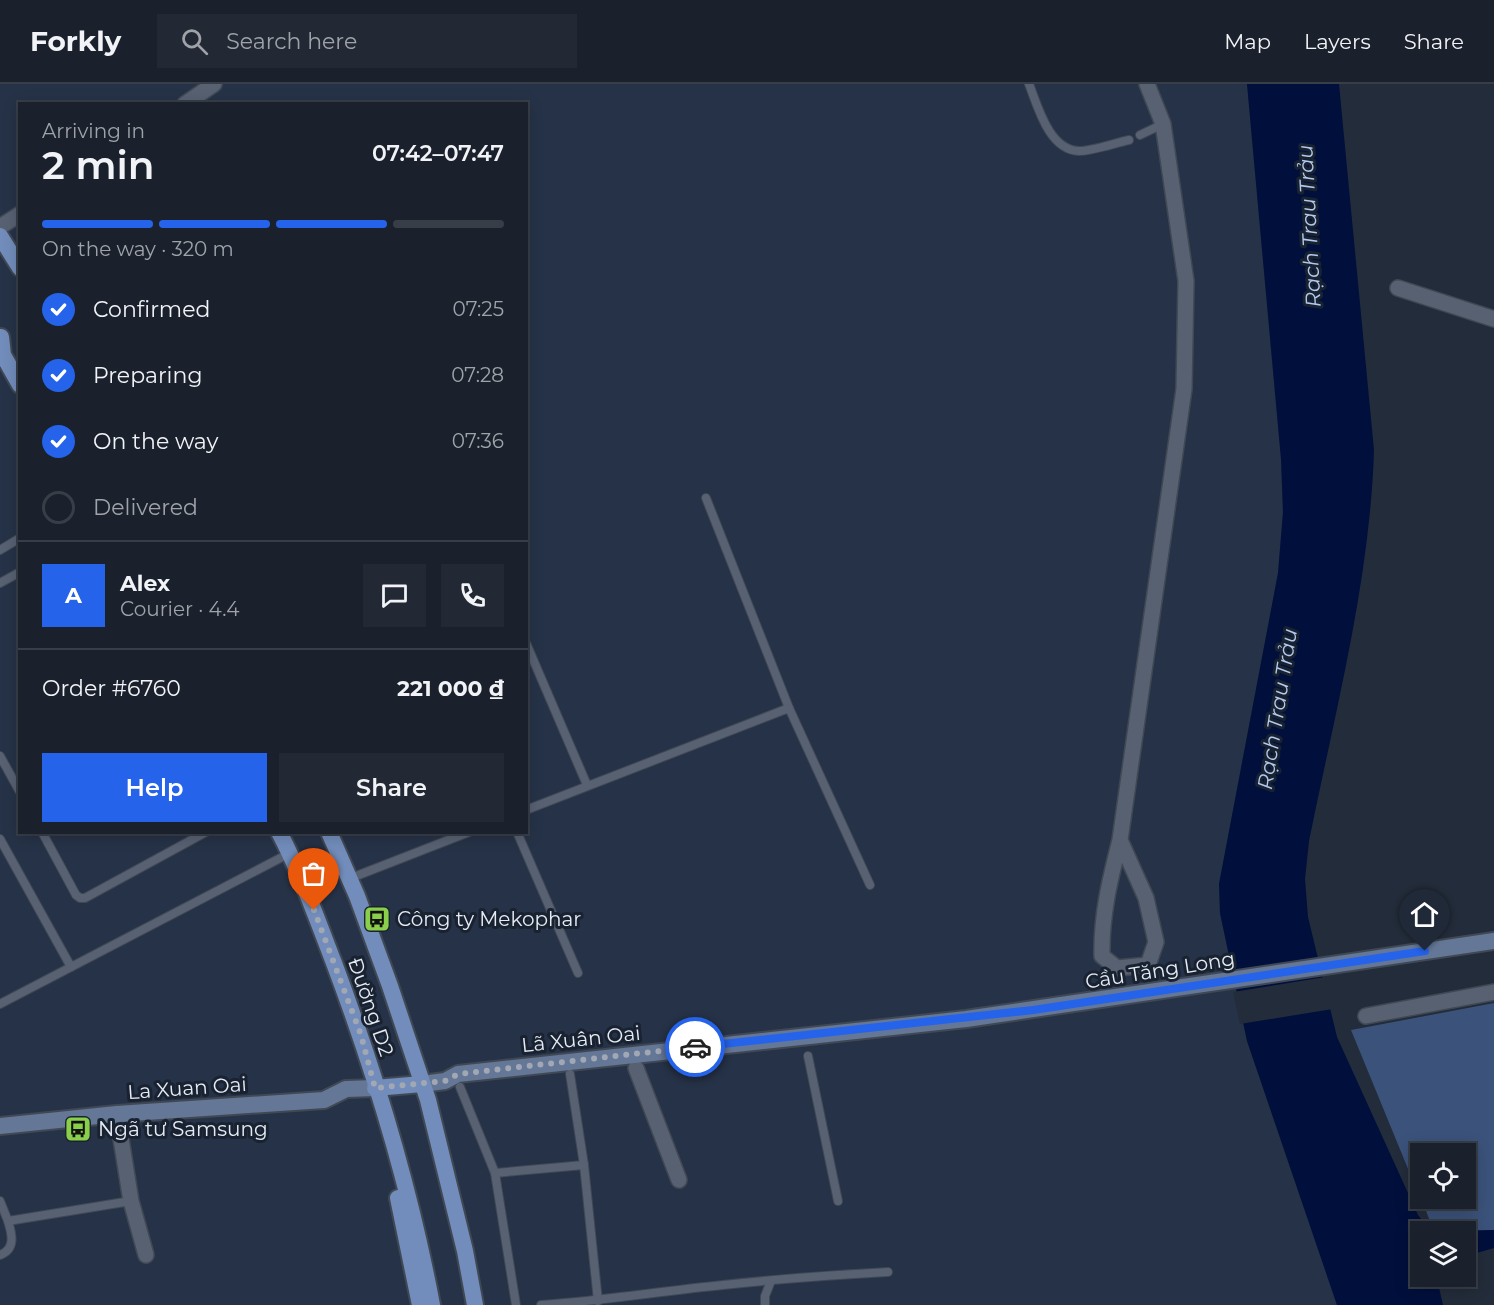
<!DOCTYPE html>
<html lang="en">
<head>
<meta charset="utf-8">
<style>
	:root { --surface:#1a212c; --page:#232934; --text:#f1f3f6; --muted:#9fa3a9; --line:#383e48; --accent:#2563eb }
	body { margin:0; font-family:Montserrat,sans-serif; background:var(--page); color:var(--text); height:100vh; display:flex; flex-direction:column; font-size:22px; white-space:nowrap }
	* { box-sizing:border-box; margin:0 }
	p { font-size:20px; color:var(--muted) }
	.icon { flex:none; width:33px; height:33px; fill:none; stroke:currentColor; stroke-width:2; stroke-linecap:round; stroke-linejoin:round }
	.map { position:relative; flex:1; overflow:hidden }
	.drawer { position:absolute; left:18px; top:18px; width:510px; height:732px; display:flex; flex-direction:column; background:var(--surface); border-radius:0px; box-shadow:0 3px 15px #0003,0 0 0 2px var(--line) }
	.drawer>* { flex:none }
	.tools { position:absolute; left:1410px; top:1059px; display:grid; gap:12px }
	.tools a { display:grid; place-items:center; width:66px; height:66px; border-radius:0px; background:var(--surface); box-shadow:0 3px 15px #0003,0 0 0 2px var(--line); font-size:30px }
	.pin { position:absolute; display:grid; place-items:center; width:51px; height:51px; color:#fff; margin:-62px -26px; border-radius:50% 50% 50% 0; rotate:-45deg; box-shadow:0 0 6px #0007 }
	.pin .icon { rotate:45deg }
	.courier { position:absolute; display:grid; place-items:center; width:60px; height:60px; margin:-30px; border:4px solid #2563eb; border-radius:50%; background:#fff; color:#222; box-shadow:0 2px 8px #0007 }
	.overview em { font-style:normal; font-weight:600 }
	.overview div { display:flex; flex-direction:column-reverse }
	.overview { display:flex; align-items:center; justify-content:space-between; height:102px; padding:0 24px }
	h1 { font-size:39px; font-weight:600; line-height:45px }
	.bar { display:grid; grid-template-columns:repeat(4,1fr); gap:9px 6px; align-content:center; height:72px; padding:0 24px }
	.bar i { height:8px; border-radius:4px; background:var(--line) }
	.bar .selected { background:var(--accent) }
	.bar p { grid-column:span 4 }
	.line { display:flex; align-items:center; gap:15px; padding:0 24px; border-top:2px solid var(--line) }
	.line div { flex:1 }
	.round { display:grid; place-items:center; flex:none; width:63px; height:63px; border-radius:0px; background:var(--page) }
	ol { padding:0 24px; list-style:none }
	li { display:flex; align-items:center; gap:18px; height:66px }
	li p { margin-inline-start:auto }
	li .icon { padding:6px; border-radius:50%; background:var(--accent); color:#fff; stroke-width:4 }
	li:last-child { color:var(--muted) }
	li i { width:33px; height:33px; border:3px solid var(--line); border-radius:50% }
	.cta { display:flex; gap:12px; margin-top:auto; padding:12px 24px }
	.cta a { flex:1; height:69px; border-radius:0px; background:var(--accent); color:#fff; font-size:24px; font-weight:600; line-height:69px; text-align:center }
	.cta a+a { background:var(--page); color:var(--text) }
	header { display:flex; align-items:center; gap:36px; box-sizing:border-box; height:84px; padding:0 30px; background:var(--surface); border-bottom:2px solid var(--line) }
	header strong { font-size:28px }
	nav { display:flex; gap:33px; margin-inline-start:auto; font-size:21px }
	.search { width:420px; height:54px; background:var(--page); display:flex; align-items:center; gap:15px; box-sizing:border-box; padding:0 21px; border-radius:0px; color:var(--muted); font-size:22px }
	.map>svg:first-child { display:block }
</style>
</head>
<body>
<header>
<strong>Forkly</strong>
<div class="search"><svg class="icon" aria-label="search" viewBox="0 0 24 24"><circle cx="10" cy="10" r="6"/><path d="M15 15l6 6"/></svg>Search here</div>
<nav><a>Map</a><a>Layers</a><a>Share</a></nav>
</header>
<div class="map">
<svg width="1494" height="1221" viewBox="0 0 1494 1221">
	<rect width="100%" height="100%" fill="#232c3a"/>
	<path fill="#263247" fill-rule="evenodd" d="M 0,0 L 1247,0 L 1281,375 L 1283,428 L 1278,489 L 1219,800 L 1220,829 L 1247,957 L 1337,1221 L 0,1221 ZM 20,20 L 526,20 L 526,748 L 20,748 Z"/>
	<polygon fill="#3b527a" points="1494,919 1494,1146 1442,1148 1433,1145 1421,1114 1466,1114 1466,1070 1420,1070 1420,1114 1351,946"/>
	<g fill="#000f3c">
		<path d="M 1247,0 L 1339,0 L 1374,366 C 1370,497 1335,628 1309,757 L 1305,795 L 1308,833 L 1337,953 L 1418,1131 L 1425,1140 L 1442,1147 L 1420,1148 L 1420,1192 L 1438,1193 L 1438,1199 L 1443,1221 L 1337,1221 L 1247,957 L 1220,829 L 1219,800 L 1278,489 L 1283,428 L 1281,375 Z"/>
		<polygon points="1494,1146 1494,1164 1466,1172 1466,1148 1453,1147"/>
	</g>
	<polygon fill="#232c3a" points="1325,893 1333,925 1240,940 1233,908"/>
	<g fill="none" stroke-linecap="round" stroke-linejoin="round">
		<defs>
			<g id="service">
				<path d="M 1029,0 C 1038,23 1049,66 1079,67 C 1093,67 1115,59 1129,56"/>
				<polyline points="1140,51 1163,40"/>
				<polyline points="706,414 789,624"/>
				<polyline points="0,466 20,454"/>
				<polyline points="0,499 20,488"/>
				<polyline points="526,559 587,701"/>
				<polyline points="0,672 20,708"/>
				<polyline points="526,726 789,624 870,801"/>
				<polyline points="42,748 76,811 80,814 85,814 206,748"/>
				<polyline points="517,748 578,889"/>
				<polyline points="0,755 71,883"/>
				<polyline points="351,794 469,748"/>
				<polyline points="0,920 290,769"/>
				<polyline points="808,972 838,1117"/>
				<polyline points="570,990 584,1081 598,1217"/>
				<polyline points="460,1003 495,1089 516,1221"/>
				<polyline points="495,1089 584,1081"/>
				<polyline points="0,1117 8,1137"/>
				<path d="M 0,1171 C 16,1165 12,1150 8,1137 L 131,1117"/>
				<path d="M 541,1221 C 602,1217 662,1207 723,1201 C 778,1195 833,1191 888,1188"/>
				<polyline points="765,1221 765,1212 771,1197"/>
			</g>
			<g id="minor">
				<polyline points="185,20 214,0"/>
				<polyline points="0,143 20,130"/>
				<polyline points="1398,204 1494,235"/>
				<path d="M 1120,756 L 1146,814 L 1156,858 L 1148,881 L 1117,884 L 1102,872 C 1101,832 1110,795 1120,756 L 1184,305 L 1186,197 L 1163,40 L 1147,0"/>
				<polyline points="1366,932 1494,908"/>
				<polyline points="636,984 679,1096"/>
				<polyline points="117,1030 131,1117 146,1171"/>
			</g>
			<g id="secondary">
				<polyline points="422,1000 445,997 458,990 966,935 1494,857"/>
				<polyline points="0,1042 117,1030 324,1016 346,1005 375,1004"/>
			</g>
			<g id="primary">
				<polyline points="0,152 20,184"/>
				<polyline points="1,253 3,271 20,301"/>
				<path d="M 279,748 C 301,790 317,835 334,879 C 376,991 410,1104 432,1221"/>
				<polyline points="329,748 357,812 390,902 428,1016 465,1167 475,1221"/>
				<polyline points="375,1004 422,1000"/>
				<polyline points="398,1114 420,1221"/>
			</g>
		</defs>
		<use href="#service" stroke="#404854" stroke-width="10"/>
		<use href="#minor" stroke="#404854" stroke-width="18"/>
		<use href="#secondary" stroke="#404854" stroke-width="20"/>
		<use href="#primary" stroke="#404854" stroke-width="20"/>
		<use href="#service" stroke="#576172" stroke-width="8"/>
		<use href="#minor" stroke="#576172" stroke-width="15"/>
		<use href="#secondary" stroke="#647797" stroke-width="16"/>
		<use href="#primary" stroke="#728dbb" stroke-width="16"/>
	</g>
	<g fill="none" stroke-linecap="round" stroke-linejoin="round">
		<polyline stroke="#a1a8b4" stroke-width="6" stroke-dasharray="0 10.8" points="314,826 361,951 375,1004 445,997 458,990 695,963"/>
		<polyline stroke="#2563eb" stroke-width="8" points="695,963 1033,926 1425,867"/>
	</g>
	<defs>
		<symbol id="bus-square" viewBox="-11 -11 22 22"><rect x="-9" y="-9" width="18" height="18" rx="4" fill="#89cf49" stroke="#192230"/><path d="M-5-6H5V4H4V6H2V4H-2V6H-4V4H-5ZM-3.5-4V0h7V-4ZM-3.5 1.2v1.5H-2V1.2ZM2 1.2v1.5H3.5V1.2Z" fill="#111"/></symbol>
	</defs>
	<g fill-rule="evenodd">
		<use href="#bus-square" x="362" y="820" width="30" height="30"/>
		<use href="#bus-square" x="63" y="1030" width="30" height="30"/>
	</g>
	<g text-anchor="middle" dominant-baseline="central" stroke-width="6" stroke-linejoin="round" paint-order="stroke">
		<g font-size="20" fill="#e5ebf5" stroke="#192230" text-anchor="start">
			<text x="397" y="835">Công ty Mekophar</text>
			<text x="98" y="1045">Ngã tư Samsung</text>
		</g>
		<g font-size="20" fill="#e5ebf5" stroke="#192230">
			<text transform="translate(1160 886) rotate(-9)">Cầu Tăng Long</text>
			<text transform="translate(371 923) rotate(71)">Đường D2</text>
			<text transform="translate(581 955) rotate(-6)">Lã Xuân Oai</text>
			<text transform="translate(187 1004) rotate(-4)">La Xuan Oai</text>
		</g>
		<g font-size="21" font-style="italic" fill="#b3c9ee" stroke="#192230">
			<text transform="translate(1309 142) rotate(-93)">Rạch Trau Trảu</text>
			<text transform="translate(1277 625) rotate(-81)">Rạch Trau Trảu</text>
		</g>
	</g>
</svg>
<div class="tools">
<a><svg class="icon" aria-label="locate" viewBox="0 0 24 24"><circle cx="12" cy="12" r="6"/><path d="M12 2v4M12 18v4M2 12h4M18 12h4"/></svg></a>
<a><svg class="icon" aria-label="layers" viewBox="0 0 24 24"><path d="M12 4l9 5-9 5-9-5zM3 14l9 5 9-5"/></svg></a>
</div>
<div class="pin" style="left:314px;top:826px;background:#ea580c"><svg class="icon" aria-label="bag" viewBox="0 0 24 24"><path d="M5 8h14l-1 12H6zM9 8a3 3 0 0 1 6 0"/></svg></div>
<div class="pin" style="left:1425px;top:867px;background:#1f2937"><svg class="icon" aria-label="home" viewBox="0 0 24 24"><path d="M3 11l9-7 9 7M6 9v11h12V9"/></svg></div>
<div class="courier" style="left:695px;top:963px"><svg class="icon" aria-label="car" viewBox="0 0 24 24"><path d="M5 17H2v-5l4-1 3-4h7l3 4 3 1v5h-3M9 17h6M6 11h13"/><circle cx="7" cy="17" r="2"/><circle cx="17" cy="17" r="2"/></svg></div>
<section class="drawer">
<div class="overview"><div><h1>2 min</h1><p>Arriving in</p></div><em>07:42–07:47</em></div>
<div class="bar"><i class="selected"></i><i class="selected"></i><i class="selected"></i><i></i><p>On the way · 320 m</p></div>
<ol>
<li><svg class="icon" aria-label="check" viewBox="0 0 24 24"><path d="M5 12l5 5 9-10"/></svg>Confirmed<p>07:25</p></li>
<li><svg class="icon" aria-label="check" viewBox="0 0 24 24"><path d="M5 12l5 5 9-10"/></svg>Preparing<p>07:28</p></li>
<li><svg class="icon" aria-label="check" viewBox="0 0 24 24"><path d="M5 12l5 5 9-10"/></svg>On the way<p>07:36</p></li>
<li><i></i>Delivered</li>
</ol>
<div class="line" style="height:108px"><b class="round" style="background:var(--accent);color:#fff">A</b><div><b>Alex</b><p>Courier · 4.4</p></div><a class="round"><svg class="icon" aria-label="chat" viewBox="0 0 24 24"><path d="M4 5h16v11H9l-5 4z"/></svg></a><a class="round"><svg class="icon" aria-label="phone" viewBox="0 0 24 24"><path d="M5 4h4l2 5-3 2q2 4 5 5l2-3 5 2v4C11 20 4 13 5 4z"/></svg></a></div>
<div class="line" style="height:78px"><div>Order #6760</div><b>221 000 ₫</b></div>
<div class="cta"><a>Help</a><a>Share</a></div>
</section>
</div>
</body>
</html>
